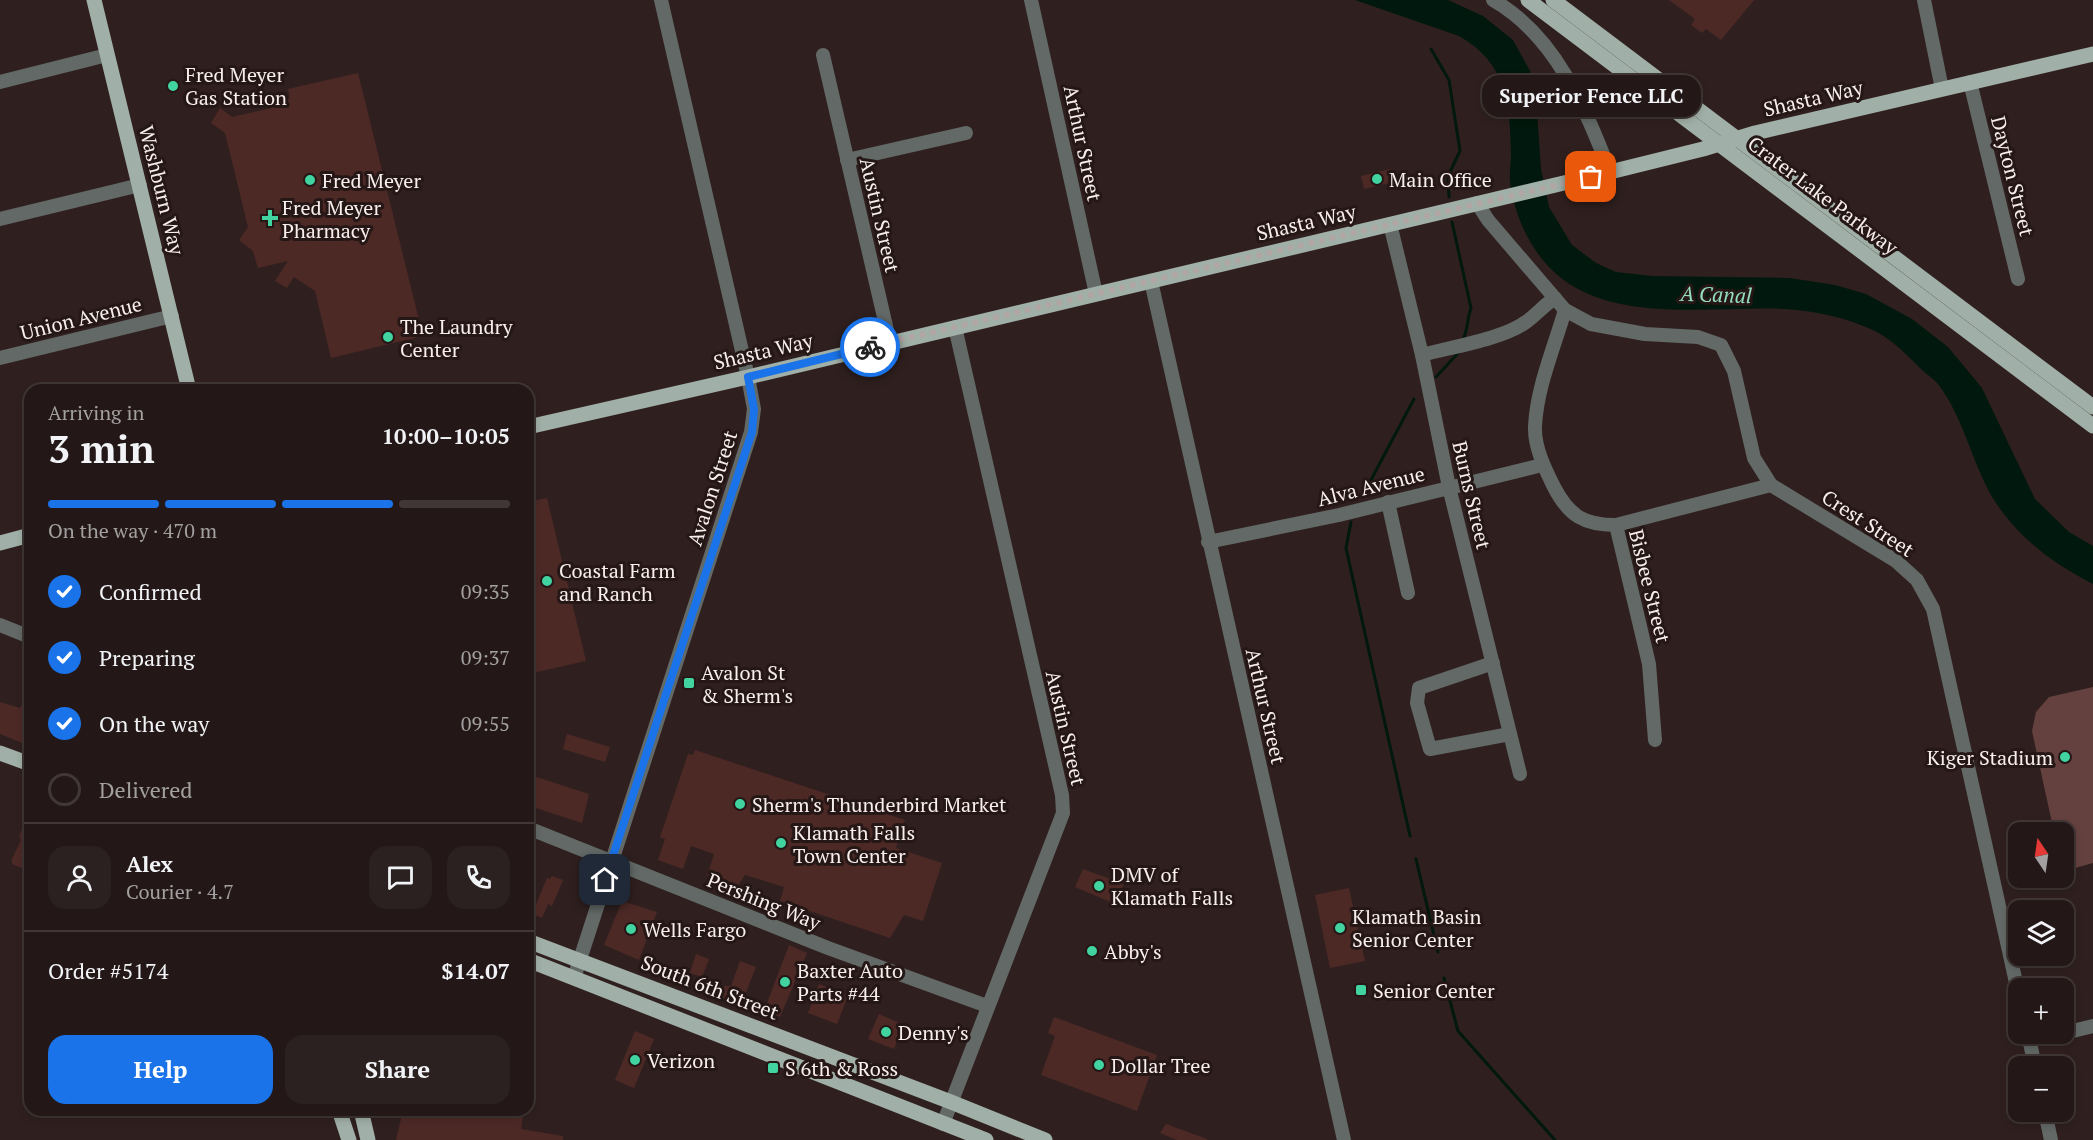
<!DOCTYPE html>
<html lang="en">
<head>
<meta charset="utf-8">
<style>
	:root { --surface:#231817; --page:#2b2120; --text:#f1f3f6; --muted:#a3a0a1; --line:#403736; --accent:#1a73e8 }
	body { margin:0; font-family:"PT Serif",serif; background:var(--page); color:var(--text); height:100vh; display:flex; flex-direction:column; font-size:22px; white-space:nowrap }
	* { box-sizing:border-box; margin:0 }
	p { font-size:20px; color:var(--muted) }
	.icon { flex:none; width:33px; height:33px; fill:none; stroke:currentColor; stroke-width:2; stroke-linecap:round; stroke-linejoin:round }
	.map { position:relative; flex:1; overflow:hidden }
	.side { position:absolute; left:24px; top:384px; width:510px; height:732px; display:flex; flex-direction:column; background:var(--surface); border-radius:18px; box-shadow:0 3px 9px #0003,0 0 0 2px var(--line) }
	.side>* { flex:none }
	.needle { width:39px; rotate:347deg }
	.controls { position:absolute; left:2008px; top:822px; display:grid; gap:12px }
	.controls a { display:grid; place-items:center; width:66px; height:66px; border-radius:12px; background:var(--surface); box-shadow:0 3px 9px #0003,0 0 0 2px var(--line); font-size:30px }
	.pin { position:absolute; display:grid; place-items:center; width:51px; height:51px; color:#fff; margin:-26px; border-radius:12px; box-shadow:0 3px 9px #0006 }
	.courier { position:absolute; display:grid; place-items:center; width:60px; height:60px; margin:-30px; border:4px solid #1a73e8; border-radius:50%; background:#fff; color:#222; box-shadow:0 2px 8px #0007 }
	.bubble { position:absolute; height:42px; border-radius:18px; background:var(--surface); box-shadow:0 3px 9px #0003,0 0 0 2px var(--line); font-size:20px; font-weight:600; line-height:42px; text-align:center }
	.overview em { font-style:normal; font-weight:600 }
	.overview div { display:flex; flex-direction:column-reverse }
	.overview { display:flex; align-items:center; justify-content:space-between; height:102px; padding:0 24px }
	h1 { font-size:39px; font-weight:600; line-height:45px }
	.bar { display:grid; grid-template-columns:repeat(4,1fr); gap:9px 6px; align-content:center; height:72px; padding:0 24px }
	.bar i { height:8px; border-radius:4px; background:var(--line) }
	.bar .active { background:var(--accent) }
	.bar p { grid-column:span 4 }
	.line { display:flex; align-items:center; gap:15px; padding:0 24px; border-top:2px solid var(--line) }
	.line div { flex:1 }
	.round { display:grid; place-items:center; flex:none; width:63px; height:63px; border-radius:18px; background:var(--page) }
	ol { padding:0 24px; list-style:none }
	li { display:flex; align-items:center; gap:18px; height:66px }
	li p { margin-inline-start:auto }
	li .icon { padding:6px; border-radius:50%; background:var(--accent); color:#fff; stroke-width:4 }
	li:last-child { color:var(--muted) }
	li i { width:33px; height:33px; border:3px solid var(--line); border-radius:50% }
	.cta { display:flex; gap:12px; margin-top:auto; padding:12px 24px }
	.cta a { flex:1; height:69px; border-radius:18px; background:var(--accent); color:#fff; font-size:24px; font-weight:600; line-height:69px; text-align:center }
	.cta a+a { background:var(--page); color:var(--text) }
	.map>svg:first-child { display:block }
</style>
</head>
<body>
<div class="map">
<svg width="2093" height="1140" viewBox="0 0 2093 1140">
	<rect width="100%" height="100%" fill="#2f201f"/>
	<polygon fill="#64413e" points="2093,687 2093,863 2064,871 2064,832 2054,832 2032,731 2036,712 2049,697"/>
	<path fill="#00180d" d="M 1355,0 L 1448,0 L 1483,16 L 1513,40 L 1530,71 L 1536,97 L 1541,169 L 1549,207 L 1572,245 L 1596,263 L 1616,272 L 1652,276 L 1790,278 L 1835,285 L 1866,294 L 1912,319 L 1948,347 L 1982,388 L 2035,499 L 2069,532 L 2093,546 L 2093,584 C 2053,563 2022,541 1996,503 C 1972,466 1965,419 1938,384 C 1932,377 1923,372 1917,365 C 1904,352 1893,341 1877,332 C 1848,318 1817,311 1785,309 C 1712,305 1606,327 1549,267 C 1528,245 1514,213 1510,182 C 1509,173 1511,163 1511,154 C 1510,104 1507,63 1459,36 Z"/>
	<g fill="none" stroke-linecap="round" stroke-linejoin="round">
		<g stroke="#00180d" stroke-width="3">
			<polyline points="1431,49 1449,80 1460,151 1448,176 1449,197"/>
			<path d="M 1452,222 L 1471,308 C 1467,319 1468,329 1463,340"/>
			<polyline points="1436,377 1459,352"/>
			<polyline points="1364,493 1414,399"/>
			<polyline points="1351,522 1346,548 1410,836"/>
			<polyline points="1416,859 1438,952"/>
			<polyline points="1444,978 1458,1031 1555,1140"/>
		</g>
	</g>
	<g fill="#4d2926">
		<polygon points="1669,0 1754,0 1721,40 1706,29 1702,33 1691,25 1695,19"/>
		<polygon points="358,73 423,336 331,358 315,291 294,277 287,288 275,281 288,261 258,268 253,251 239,240 248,227 225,133 211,123 220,108 232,117 272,108 279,95 290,99 288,89"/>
		<polygon points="1390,169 1393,182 1364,189 1361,176"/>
		<polygon points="547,498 586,661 528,674 528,502"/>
		<polygon points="0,702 20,708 23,703 30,706 30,746 0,734"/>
		<polygon points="567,734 610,747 605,762 563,749"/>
		<polygon points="695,750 905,820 896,848 942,863 923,921 904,915 890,938 780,901 784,887 745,875 737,887 707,876 714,854 691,846 683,869 658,860 665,839 660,837 688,754 693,755"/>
		<polygon points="530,775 589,794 582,823 536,808"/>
		<polygon points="30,809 30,871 12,864 12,859 21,840 19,836"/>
		<polygon points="1083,869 1124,884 1113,903 1075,887"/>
		<polygon points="552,876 563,880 552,906 548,904 542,918 532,914 547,878 550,879"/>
		<polygon points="1349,888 1365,961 1330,968 1315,895"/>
		<polygon points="622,901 657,912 639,960 604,945"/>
		<polygon points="789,945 807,953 780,1017 764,1011"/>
		<polygon points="696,954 709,959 702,977 690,973"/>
		<polygon points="740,961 756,967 741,1005 720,997 724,986 731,986"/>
		<polygon points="819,984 848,996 837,1024 808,1013"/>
		<polygon points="879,1014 904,1025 894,1049 868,1039"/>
		<polygon points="1054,1017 1157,1055 1137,1111 1041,1075 1055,1036 1048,1033"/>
		<polygon points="635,1031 654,1039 634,1088 615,1080"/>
		<polygon points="403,1110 524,1110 521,1129 563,1136 563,1140 396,1140"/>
		<polygon points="1166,1124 1207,1139 1207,1140 1177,1140 1160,1133"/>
	</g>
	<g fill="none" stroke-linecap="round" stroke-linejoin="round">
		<g stroke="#626966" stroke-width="14">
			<polyline points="1031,0 1096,294"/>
			<path d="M 1493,0 C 1556,36 1585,108 1610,172"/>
			<polyline points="1924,0 1942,89"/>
			<polyline points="823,55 890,343"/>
			<polyline points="0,82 107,55"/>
			<polyline points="1970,82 2018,279"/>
			<polyline points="847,160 966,133"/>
			<polyline points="1477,203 1488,220 1565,310 1591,324 1645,334 1698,337 1721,345 1734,371 1754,458 1771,485 1896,561 1917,580 1933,609 2019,996"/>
			<polyline points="0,219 140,185"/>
			<polyline points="1390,224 1422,355 1449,487 1520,774"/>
			<polyline points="1151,281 1344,1140"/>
			<path d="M 1565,310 C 1554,348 1537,387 1535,426 C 1534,447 1545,469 1554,487 C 1569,516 1584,525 1616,525 L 1771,485"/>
			<path d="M 1422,355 C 1451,347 1503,339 1526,322 C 1536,315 1544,305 1555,298"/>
			<polyline points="0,358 172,316"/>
			<polyline points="1388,502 1408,593"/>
			<polyline points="1616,525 1649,664 1655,740"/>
			<polyline points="1208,542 1339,515 1542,465"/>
			<polyline points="0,625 30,637"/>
			<polyline points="1493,663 1419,688 1417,703 1430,749 1510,734"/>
			<polyline points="528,828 828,948 987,1006"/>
			<polyline points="574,978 751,432 754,409 748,377 661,0"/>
			<polyline points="2064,1033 2093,1026"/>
			<polyline points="2028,1034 2035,1066"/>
			<polyline points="2029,1041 2061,1034"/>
			<polyline points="2045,1112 2051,1140"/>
			<polyline points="943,1124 1063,813 1062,795 955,327"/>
		</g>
		<g stroke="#a0afa7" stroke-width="15">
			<polyline points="94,0 189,390"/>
			<polyline points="1528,0 2093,426"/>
			<polyline points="1553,0 2093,407"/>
			<polyline points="528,427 748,377 1610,172 1703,149 1755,133 2093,54"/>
			<polyline points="0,543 30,535"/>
			<polyline points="0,753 30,764"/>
			<polyline points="528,941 951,1102 1045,1140"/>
			<polyline points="528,960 986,1140"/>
			<polyline points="339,1110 349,1140"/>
			<polyline points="361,1110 368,1140"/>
		</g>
	</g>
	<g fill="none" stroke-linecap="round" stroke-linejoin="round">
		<polyline stroke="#b2a6a4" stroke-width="6" stroke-dasharray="0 10.8" points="870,347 1591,177"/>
		<polyline stroke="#1a73e8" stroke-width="8" points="605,880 752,432 754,409 748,377 870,347"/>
	</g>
	<g fill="#41d4a1" stroke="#251715" stroke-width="2">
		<circle cx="173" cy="86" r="6"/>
		<circle cx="1377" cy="179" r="6"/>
		<circle cx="310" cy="180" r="6"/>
		<path d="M267 209h6v6h6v6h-6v6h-6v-6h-6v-6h6z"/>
		<circle cx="388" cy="337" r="6"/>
		<circle cx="547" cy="581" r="6"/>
		<rect x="683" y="677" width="12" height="12" rx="3"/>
		<circle cx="2065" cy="757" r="6"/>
		<circle cx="740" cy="804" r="6"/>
		<circle cx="781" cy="843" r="6"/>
		<circle cx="1099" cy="886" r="6"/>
		<circle cx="1340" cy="928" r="6"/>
		<circle cx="631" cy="929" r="6"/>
		<circle cx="1092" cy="951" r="6"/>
		<circle cx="785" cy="982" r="6"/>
		<rect x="1355" y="984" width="12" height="12" rx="3"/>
		<circle cx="886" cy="1032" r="6"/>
		<circle cx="635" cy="1060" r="6"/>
		<circle cx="1099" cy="1065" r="6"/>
		<rect x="767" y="1062" width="12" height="12" rx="3"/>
	</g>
	<g text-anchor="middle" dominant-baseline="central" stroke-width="6" stroke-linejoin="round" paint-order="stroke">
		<g font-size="20" fill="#f8eeec" stroke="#251715" text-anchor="start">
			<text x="185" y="74">Fred Meyer<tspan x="185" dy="23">Gas Station</tspan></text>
			<text x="1389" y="179">Main Office</text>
			<text x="322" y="180">Fred Meyer</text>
			<text x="282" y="207">Fred Meyer<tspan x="282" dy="23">Pharmacy</tspan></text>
			<text x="400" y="326">The Laundry<tspan x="400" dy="23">Center</tspan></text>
			<text x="559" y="570">Coastal Farm<tspan x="559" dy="23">and Ranch</tspan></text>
			<text x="701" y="672">Avalon St<tspan x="701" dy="23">&amp; Sherm's</tspan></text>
			<text x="2053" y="757" text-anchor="end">Kiger Stadium</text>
			<text x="752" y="804">Sherm's Thunderbird Market</text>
			<text x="793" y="832">Klamath Falls<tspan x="793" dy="23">Town Center</tspan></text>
			<text x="1111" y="874">DMV of<tspan x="1111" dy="23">Klamath Falls</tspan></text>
			<text x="1352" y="916">Klamath Basin<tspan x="1352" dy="23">Senior Center</tspan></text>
			<text x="643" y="929">Wells Fargo</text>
			<text x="1104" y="951">Abby's</text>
			<text x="797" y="970">Baxter Auto<tspan x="797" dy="23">Parts #44</tspan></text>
			<text x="1373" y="990">Senior Center</text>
			<text x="898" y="1032">Denny's</text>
			<text x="647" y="1060">Verizon</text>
			<text x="1111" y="1065">Dollar Tree</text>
			<text x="785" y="1068">S 6th &amp; Ross</text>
		</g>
		<g font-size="20" fill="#f8eeec" stroke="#251715">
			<text transform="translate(1813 98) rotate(-13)">Shasta Way</text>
			<text transform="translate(1083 143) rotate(78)">Arthur Street</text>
			<text transform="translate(2013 176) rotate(76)">Dayton Street</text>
			<text transform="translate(162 190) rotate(76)">Washburn Way</text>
			<text transform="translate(1823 195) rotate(37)">Crater Lake Parkway</text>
			<text transform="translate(880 215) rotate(77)">Austin Street</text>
			<text transform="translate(1306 222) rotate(-13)">Shasta Way</text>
			<text transform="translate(81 318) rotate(-14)">Union Avenue</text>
			<text transform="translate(763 351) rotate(-13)">Shasta Way</text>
			<text transform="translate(1371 486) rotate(-14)">Alva Avenue</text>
			<text transform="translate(712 488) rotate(-72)">Avalon Street</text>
			<text transform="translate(1472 495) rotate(77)">Burns Street</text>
			<text transform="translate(1868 523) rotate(33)">Crest Street</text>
			<text transform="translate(1650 586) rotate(76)">Bisbee Street</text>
			<text transform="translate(1266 706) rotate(77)">Arthur Street</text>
			<text transform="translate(1066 728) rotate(77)">Austin Street</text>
			<text transform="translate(764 901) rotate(22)">Pershing Way</text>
			<text transform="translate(710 987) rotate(21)">South 6th Street</text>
		</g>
		<g font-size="21" font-style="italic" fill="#93dcbc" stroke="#251715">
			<text transform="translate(1716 294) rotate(2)">A Canal</text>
		</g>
	</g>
</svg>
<div class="controls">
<a><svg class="needle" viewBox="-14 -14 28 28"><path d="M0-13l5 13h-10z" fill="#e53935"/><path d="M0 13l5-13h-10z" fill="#a3a0a1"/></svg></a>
<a><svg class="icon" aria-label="layers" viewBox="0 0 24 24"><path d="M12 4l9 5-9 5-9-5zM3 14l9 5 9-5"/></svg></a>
<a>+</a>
<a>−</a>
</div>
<div class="pin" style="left:1591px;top:177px;background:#ea580c"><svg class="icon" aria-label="bag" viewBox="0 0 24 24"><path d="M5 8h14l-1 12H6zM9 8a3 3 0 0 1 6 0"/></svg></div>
<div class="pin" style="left:605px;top:880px;background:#1f2937"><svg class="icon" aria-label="home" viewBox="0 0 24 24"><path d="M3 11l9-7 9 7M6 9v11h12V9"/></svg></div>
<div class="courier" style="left:870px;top:347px"><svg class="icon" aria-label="bike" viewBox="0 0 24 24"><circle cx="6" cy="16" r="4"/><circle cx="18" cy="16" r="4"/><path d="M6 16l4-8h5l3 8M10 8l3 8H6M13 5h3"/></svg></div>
<div class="bubble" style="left:1482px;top:75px;width:219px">Superior Fence LLC</div>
<section class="side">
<div class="overview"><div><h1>3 min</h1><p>Arriving in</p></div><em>10:00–10:05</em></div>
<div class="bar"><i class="active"></i><i class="active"></i><i class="active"></i><i></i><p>On the way · 470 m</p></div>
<ol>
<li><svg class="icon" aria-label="check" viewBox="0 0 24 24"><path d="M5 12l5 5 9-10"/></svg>Confirmed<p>09:35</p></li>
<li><svg class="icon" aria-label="check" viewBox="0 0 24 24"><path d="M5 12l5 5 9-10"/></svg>Preparing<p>09:37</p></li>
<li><svg class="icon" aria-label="check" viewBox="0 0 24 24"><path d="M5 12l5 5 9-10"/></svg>On the way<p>09:55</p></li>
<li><i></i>Delivered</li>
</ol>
<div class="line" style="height:108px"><a class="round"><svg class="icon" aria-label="person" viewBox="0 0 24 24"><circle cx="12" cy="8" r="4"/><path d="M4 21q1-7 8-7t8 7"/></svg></a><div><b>Alex</b><p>Courier · 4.7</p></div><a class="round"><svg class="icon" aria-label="chat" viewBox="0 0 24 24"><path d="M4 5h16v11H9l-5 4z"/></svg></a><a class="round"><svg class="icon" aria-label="phone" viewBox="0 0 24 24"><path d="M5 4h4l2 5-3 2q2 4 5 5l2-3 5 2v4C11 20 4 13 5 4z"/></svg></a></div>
<div class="line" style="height:78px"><div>Order #5174</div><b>$14.07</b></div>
<div class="cta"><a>Help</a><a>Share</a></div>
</section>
</div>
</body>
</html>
